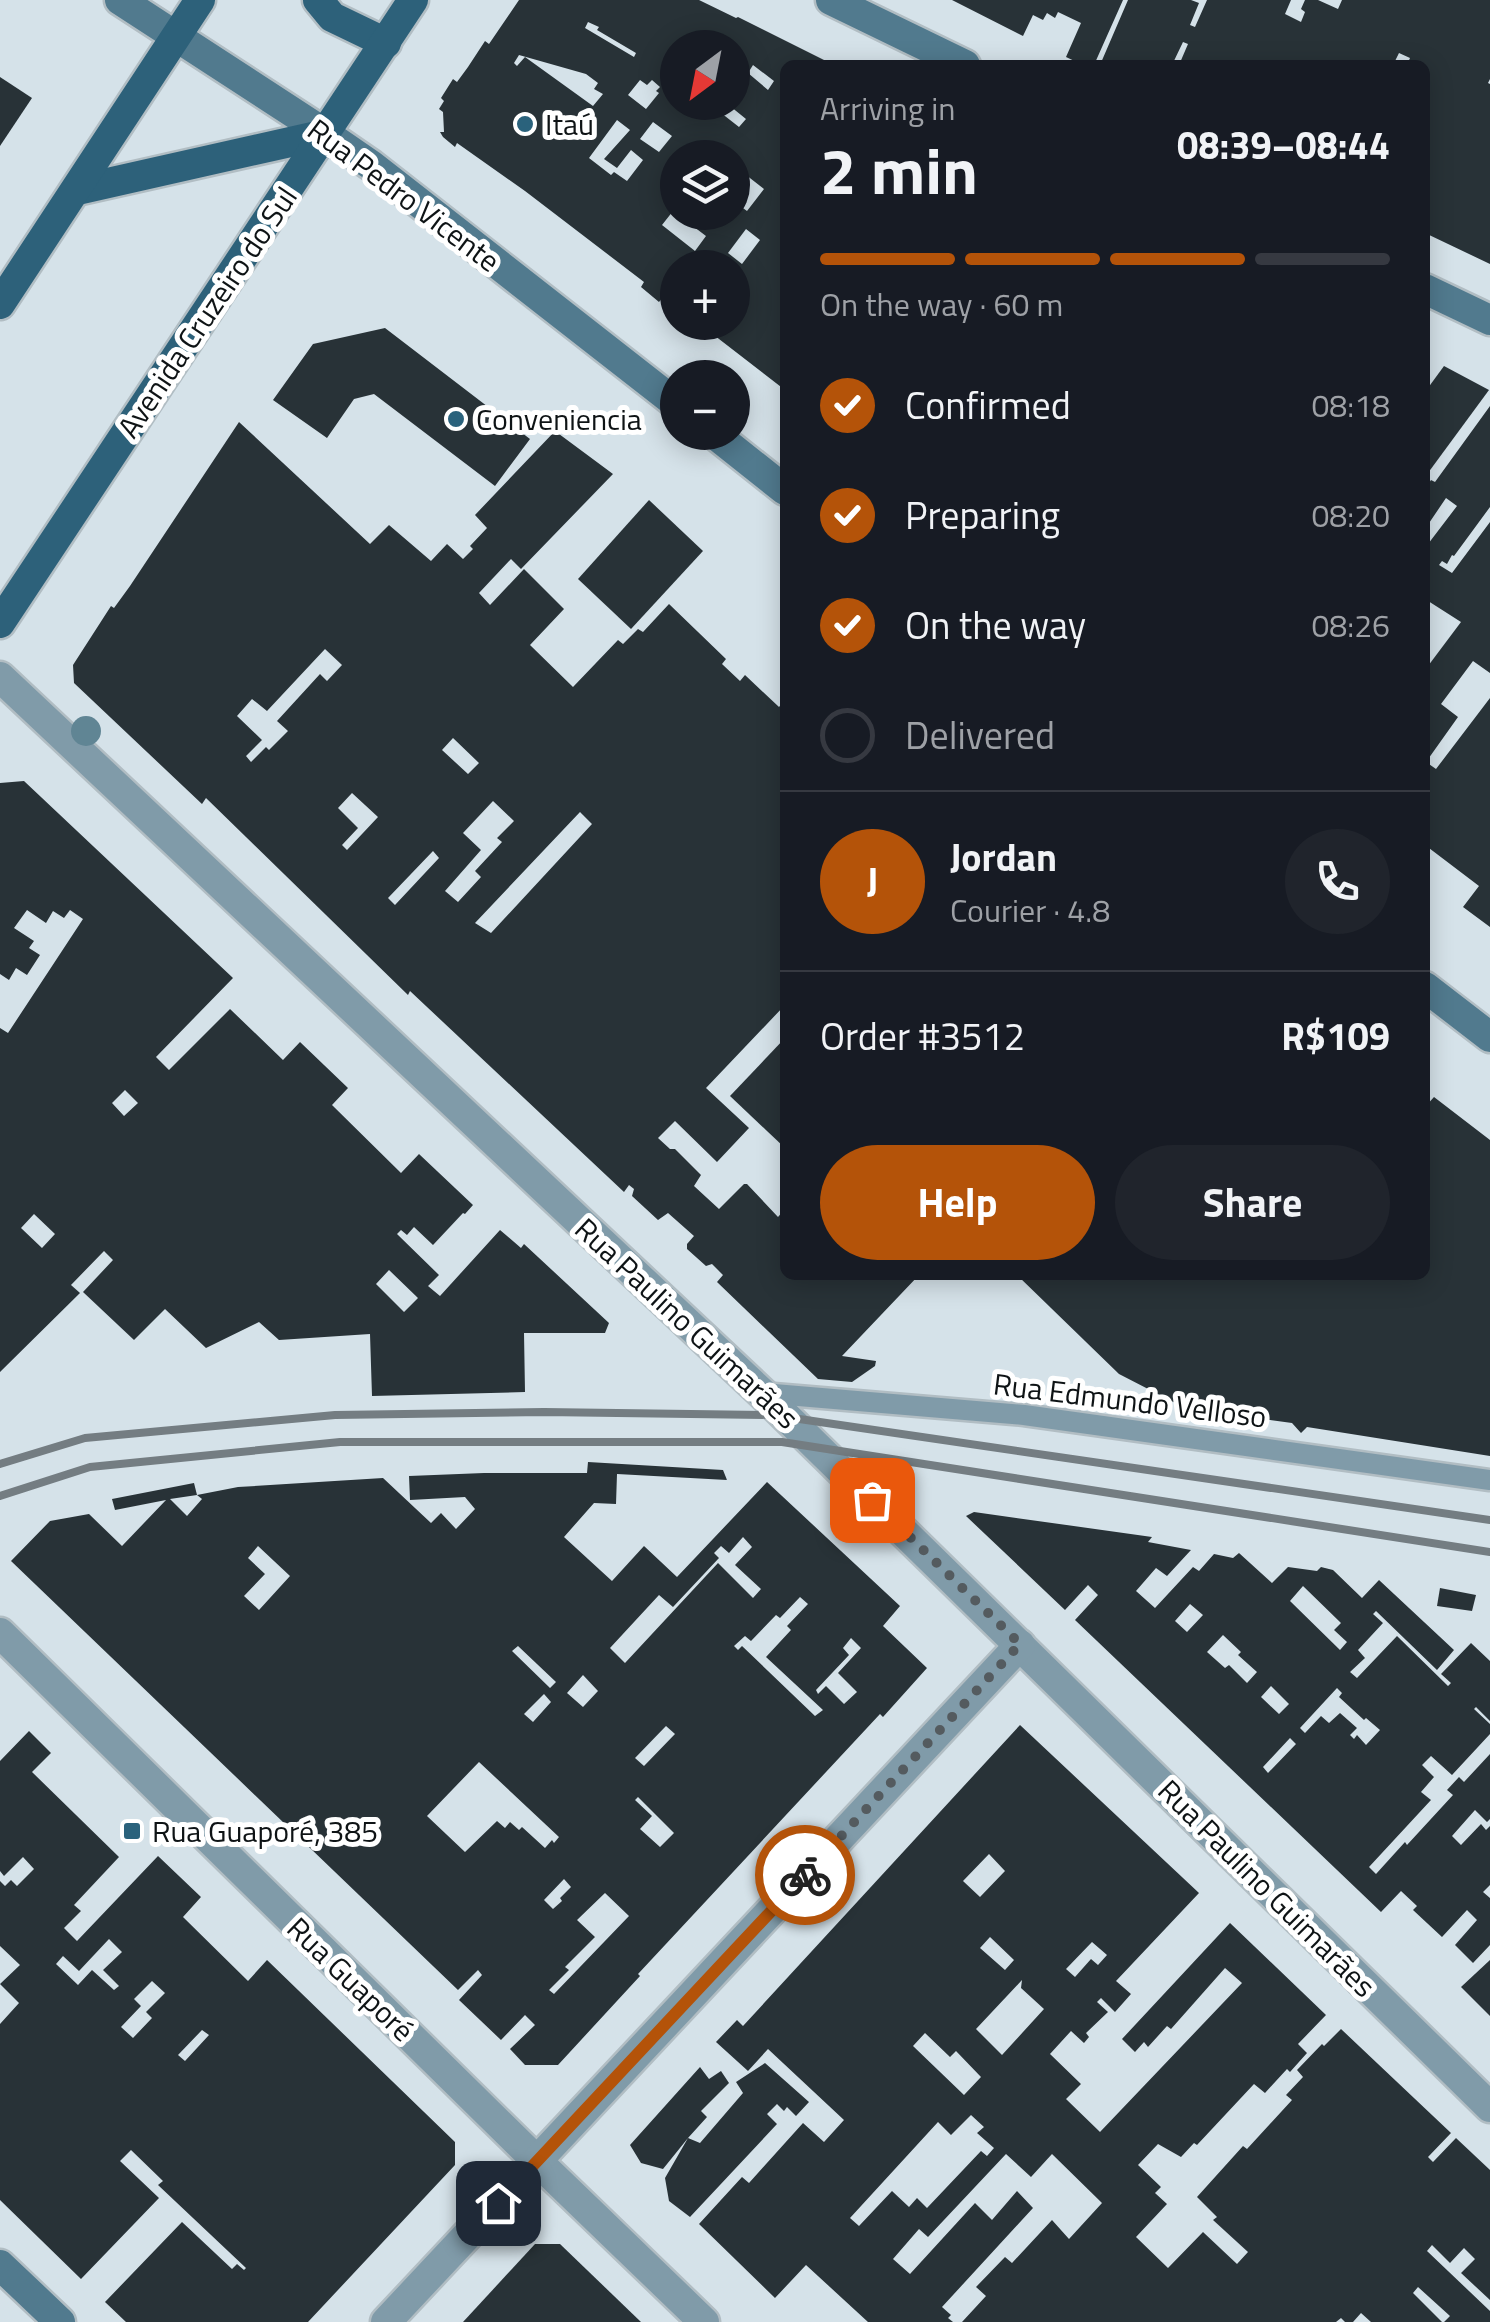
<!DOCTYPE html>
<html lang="en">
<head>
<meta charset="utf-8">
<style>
	:root { --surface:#171b24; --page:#20242c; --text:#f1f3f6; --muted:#9ea1a6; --line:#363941; --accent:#b45309 }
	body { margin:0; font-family:"Titillium Web",sans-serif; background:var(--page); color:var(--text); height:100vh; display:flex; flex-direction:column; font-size:38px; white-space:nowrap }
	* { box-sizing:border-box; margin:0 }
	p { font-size:32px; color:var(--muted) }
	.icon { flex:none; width:55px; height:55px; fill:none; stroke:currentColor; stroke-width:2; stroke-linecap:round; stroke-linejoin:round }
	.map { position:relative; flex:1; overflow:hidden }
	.drawer { position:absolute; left:780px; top:60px; width:650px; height:1220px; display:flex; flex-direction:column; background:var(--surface); border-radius:15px; box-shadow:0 5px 25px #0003 }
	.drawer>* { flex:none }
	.needle { width:65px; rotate:212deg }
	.controls { position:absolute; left:660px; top:30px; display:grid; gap:20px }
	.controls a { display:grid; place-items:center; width:90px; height:90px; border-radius:50%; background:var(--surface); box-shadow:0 5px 25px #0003; font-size:50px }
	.pin { position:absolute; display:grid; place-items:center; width:85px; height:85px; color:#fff; margin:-42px; border-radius:20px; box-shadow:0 5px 15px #0006 }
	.courier { position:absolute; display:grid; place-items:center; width:100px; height:100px; margin:-50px; border:8px solid #b45309; border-radius:50%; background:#fff; color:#222; box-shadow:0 2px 12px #0007 }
	.overview em { font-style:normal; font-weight:700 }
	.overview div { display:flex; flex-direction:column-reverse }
	.overview { display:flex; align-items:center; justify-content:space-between; height:170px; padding:0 40px }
	h1 { font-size:65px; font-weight:700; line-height:75px }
	.bar { display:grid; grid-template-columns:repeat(4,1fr); gap:15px 10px; align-content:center; height:120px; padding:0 40px }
	.bar i { height:12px; border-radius:8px; background:var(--line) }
	.bar .on { background:var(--accent) }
	.bar p { grid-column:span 4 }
	.line { display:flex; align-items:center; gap:25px; padding:0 40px; border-top:2px solid var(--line) }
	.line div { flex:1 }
	.round { display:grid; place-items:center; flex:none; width:105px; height:105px; border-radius:52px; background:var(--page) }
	ol { padding:0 40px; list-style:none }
	li { display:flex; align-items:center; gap:30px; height:110px }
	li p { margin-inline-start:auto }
	li .icon { padding:10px; border-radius:50%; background:var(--accent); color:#fff; stroke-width:4 }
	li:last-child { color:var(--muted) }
	li i { width:55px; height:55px; border:5px solid var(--line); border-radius:50% }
	.button { display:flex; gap:20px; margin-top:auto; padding:20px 40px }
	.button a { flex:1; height:115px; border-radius:60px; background:var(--accent); color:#fff; font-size:40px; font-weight:700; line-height:115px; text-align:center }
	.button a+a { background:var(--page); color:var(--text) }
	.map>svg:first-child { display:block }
</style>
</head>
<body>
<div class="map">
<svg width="1490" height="2322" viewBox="0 0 1490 2322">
	<rect width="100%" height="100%" fill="#d5e2e9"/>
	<g fill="#283237" fill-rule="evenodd">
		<path d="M 519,0 L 699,0 L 736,18 L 738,17 L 834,65 L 785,65 L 785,390 L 697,322 L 732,322 L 732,268 L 678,268 L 678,308 L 663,297 L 659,302 L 641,287 L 644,282 L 525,191 L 457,143 L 455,147 L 443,137 L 440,132 L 444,132 L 443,112 L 439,109 L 444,101 L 441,98 L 453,79 L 457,82 L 468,67 L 485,41 L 489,44 ZM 588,22 L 599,27 L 597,30 L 636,53 L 634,57 L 585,28 ZM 678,48 L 732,48 L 732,102 L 725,102 L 746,119 L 739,127 L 716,109 L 722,102 L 710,102 L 701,113 L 688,102 L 678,102 ZM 519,55 L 586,74 L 598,83 L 594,89 L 603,94 L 593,106 L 525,57 L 517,66 L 514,63 ZM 753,65 L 774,81 L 768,90 L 748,73 ZM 640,80 L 647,85 L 652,80 L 660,87 L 656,91 L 659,93 L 646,109 L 628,95 ZM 617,120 L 630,130 L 604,159 L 617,168 L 631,150 L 643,160 L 627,181 L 614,172 L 611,175 L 589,158 ZM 653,122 L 672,136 L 659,152 L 640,139 ZM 701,143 L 716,155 L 718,154 L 723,158 L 732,158 L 732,164 L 764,189 L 747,211 L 732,200 L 732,212 L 678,212 L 678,158 L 701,158 L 693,152 ZM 673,211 L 706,236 L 695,251 L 662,225 ZM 746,229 L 760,240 L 742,264 L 728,253 Z"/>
		<polygon points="952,0 1123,0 1094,65 1083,65 1066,57 1081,23 1058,12 1055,18 1047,13 1043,20 1033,15 1023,36"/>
		<polygon points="1128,0 1191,0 1199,3 1190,25 1195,27 1207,0 1291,0 1285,14 1301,22 1305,12 1301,9 1305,0 1318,0 1338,9 1342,0 1490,0 1490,79 1488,83 1490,84 1490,264 1425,233 1425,65 1407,65 1410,58 1399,53 1393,65 1179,65 1188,44 1183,42 1172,65 1100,65"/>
		<polygon points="0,77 32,98 0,146"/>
		<polygon points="385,328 530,439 495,486 374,394 354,399 327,438 273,400 313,344"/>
		<polygon points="1444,366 1489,390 1425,477 1425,392"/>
		<polygon points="1490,406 1490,507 1454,556 1452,555 1447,564 1442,561 1439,565 1452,573 1490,522 1490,673 1473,661 1441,704 1458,717 1426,762 1436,769 1490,698 1490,927 1463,907 1479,886 1425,845 1425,670 1461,622 1425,599 1425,548 1457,506 1446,498 1425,529 1425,489 1431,480 1435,482"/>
		<path d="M 239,422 L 370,544 L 389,525 L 431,561 L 447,544 L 463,559 L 473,549 L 470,546 L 487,528 L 475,515 L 555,431 L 613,474 L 521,569 L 511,559 L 479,593 L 490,605 L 524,569 L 564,609 L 530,645 L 573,687 L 618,640 L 623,644 L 638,629 L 643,632 L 669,604 L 726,659 L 722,664 L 740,681 L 745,675 L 779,707 L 785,700 L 785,1005 L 706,1088 L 749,1128 L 717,1162 L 675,1121 L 658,1138 L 670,1149 L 675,1149 L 701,1175 L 694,1186 L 719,1209 L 744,1184 L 747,1184 L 778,1217 L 785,1209 L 785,1275 L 919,1275 L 842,1356 L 876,1361 L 875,1366 L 852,1382 L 818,1379 L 717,1282 L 723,1275 L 712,1264 L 706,1266 L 687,1249 L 687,1244 L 694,1236 L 668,1213 L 658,1220 L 632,1196 L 634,1189 L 629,1185 L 624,1192 L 410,991 L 408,995 L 206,798 L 202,804 L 74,683 L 73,665 L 111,606 L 114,608 L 130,586 ZM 325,649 L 342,665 L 327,681 L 320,674 L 277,721 L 288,731 L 269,750 L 266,747 L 251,762 L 246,756 L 262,740 L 237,716 L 252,699 L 267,711 ZM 453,738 L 479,763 L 468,774 L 442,750 ZM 352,793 L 378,817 L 347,850 L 342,845 L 358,828 L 338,808 ZM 493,801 L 514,821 L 497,838 L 502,842 L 475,871 L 481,877 L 458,902 L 445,891 L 481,850 L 463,833 ZM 580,812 L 592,824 L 491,933 L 475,923 ZM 433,851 L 439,858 L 395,905 L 388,898 Z"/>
		<polygon points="649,500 703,551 631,629 578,579"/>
		<path d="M 24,781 L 233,978 L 156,1057 L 169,1070 L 230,1009 L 283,1060 L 300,1042 L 348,1088 L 332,1105 L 401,1173 L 419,1154 L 473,1205 L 465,1214 L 463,1213 L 433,1245 L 414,1227 L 407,1235 L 401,1230 L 397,1234 L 439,1275 L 428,1286 L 440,1296 L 500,1230 L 521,1248 L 524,1244 L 609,1323 L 605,1333 L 524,1333 L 525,1392 L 372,1396 L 370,1334 L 279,1340 L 259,1322 L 206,1348 L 165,1309 L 134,1340 L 83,1292 L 113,1260 L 104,1251 L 71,1285 L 80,1293 L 0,1372 L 0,1028 L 8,1033 L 83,919 L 70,910 L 64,918 L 53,911 L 46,923 L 27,910 L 14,928 L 34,941 L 29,948 L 40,955 L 27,975 L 16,968 L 9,980 L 0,974 L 0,783 ZM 125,1090 L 138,1103 L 124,1116 L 112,1103 ZM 34,1214 L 55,1234 L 42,1248 L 21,1228 ZM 389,1270 L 418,1298 L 404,1312 L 376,1284 Z"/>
		<polygon points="785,1038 785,1148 730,1096"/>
		<polygon points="1434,1097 1490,1140 1490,1456 1307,1427 1301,1433 1292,1423 1185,1408 1119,1374 1017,1275 1205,1275 1208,1277 1210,1275 1425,1275 1425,1107"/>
		<path d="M 588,1462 L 723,1470 L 727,1480 L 617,1474 L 616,1504 L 594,1503 L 564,1537 L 612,1581 L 644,1546 L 677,1577 L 767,1482 L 900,1606 L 883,1626 L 927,1668 L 883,1717 L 880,1714 L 638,1974 L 640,1976 L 558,2065 L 525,2065 L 510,2049 L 535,2025 L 525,2015 L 501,2040 L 459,2000 L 482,1975 L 478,1970 L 458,1990 L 11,1561 L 50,1521 L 89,1514 L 122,1546 L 166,1500 L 115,1510 L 112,1499 L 194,1483 L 197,1495 L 170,1499 L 187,1516 L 202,1499 L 197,1495 L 238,1487 L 383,1478 L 431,1523 L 441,1513 L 456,1529 L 475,1509 L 465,1497 L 410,1500 L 409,1476 L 484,1473 L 587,1473 ZM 743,1537 L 752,1547 L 735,1565 L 761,1589 L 753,1598 L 718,1563 L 625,1663 L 610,1648 L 659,1595 L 673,1607 L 719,1558 L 714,1553 L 721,1546 L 729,1553 ZM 258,1546 L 290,1576 L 259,1610 L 244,1596 L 265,1574 L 248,1558 ZM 800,1597 L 808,1604 L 787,1626 L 791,1630 L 766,1657 L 823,1710 L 815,1716 L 742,1646 L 738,1650 L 734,1646 L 745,1636 L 751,1641 L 776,1615 L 780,1618 ZM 851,1638 L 861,1648 L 838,1673 L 857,1692 L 844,1704 L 826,1686 L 818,1694 L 816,1690 L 849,1655 L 843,1648 ZM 518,1646 L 556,1682 L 550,1688 L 512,1651 ZM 583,1675 L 598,1691 L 583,1707 L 567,1693 ZM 544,1694 L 551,1702 L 533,1722 L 524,1714 ZM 666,1726 L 675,1734 L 644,1766 L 635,1758 ZM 479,1762 L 559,1837 L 554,1843 L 552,1840 L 545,1848 L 522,1827 L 519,1830 L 510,1822 L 505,1828 L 497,1821 L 465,1852 L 427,1816 ZM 638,1797 L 674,1833 L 660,1847 L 640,1829 L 652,1816 L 635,1800 ZM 564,1879 L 571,1887 L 560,1898 L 562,1901 L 553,1909 L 544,1900 ZM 605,1893 L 629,1916 L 554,1994 L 549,1990 L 569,1970 L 565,1967 L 595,1937 L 577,1920 Z"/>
		<path d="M 974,1512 L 1152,1537 L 1148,1542 L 1191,1550 L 1167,1576 L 1156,1568 L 1136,1591 L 1155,1608 L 1193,1567 L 1199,1571 L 1214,1554 L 1233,1558 L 1239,1553 L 1272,1583 L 1288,1567 L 1317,1571 L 1321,1567 L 1333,1570 L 1362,1598 L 1379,1580 L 1454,1650 L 1437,1670 L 1376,1611 L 1373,1614 L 1383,1623 L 1358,1650 L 1365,1658 L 1350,1672 L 1357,1678 L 1397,1636 L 1448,1686 L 1451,1683 L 1441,1674 L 1471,1643 L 1490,1661 L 1490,1721 L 1476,1707 L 1474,1709 L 1490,1724 L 1490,1734 L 1452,1775 L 1431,1756 L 1422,1765 L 1434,1777 L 1421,1792 L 1431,1800 L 1369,1867 L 1376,1874 L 1405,1842 L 1407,1845 L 1453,1795 L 1447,1790 L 1459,1777 L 1464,1782 L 1490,1754 L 1490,1819 L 1487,1822 L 1475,1810 L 1452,1836 L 1461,1845 L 1481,1824 L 1486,1830 L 1490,1826 L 1490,1885 L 1483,1892 L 1490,1898 L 1490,1945 L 1473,1963 L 1455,1945 L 1477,1920 L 1467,1910 L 1442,1937 L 1413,1910 L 1417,1906 L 1401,1891 L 1381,1912 L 1075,1620 L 1098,1595 L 1088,1585 L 1065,1610 L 966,1516 ZM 1303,1586 L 1341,1623 L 1334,1630 L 1347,1642 L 1340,1650 L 1290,1601 ZM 1190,1604 L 1203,1615 L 1187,1632 L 1175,1621 ZM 1223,1635 L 1241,1652 L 1238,1655 L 1257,1672 L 1247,1683 L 1229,1665 L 1225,1668 L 1207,1652 ZM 1271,1686 L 1289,1704 L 1279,1714 L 1261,1697 ZM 1337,1688 L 1342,1693 L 1339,1697 L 1364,1720 L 1366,1718 L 1380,1730 L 1366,1745 L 1357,1735 L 1354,1739 L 1350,1735 L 1357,1728 L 1340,1713 L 1329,1723 L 1321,1716 L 1305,1733 L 1300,1728 ZM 1290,1738 L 1296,1744 L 1268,1773 L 1263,1767 Z"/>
		<polygon points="1440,1588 1476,1595 1472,1611 1437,1606"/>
		<path d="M 1020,1725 L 1199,1893 L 1116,1981 L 1131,1994 L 1115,2012 L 1101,1998 L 1097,2002 L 1108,2012 L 1086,2033 L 1089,2037 L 1084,2043 L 1071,2031 L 1050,2054 L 1081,2084 L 1066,2099 L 1100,2132 L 1242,1983 L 1225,1968 L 1171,2029 L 1167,2026 L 1148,2047 L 1144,2042 L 1135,2052 L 1122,2039 L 1230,1923 L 1326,2015 L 1298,2044 L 1307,2053 L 1290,2072 L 1287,2069 L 1265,2093 L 1254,2084 L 1197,2145 L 1194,2143 L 1181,2157 L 1158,2144 L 1138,2165 L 1161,2187 L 1155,2193 L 1167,2204 L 1136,2237 L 1168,2268 L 1203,2232 L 1237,2264 L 1248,2252 L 1213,2220 L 1217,2217 L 1197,2197 L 1243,2146 L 1247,2149 L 1292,2100 L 1286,2095 L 1303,2077 L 1297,2070 L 1322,2044 L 1324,2046 L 1341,2029 L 1451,2133 L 1428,2157 L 1433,2162 L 1456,2138 L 1490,2170 L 1490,2300 L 1461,2273 L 1475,2259 L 1464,2248 L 1450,2263 L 1432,2245 L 1427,2251 L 1490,2311 L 1490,2322 L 1444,2322 L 1450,2316 L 1418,2287 L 1413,2293 L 1442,2322 L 1371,2322 L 1361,2313 L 1353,2322 L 1345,2322 L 1341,2318 L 1336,2322 L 962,2322 L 986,2296 L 976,2287 L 1005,2257 L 1012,2263 L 1052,2220 L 1069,2239 L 1102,2203 L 1052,2154 L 1031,2177 L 1006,2154 L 928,2237 L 919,2229 L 893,2259 L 910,2274 L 975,2203 L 992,2220 L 1017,2191 L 1033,2208 L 942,2307 L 951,2315 L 948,2318 L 953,2322 L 868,2322 L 806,2265 L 775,2298 L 699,2224 L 742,2177 L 749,2183 L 803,2123 L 824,2142 L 844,2120 L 768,2049 L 748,2071 L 716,2042 L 737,2020 L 743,2026 ZM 989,1854 L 1005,1871 L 980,1897 L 963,1881 ZM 990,1937 L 1014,1960 L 1005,1970 L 980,1948 ZM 1092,1942 L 1107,1955 L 1098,1965 L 1091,1959 L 1075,1977 L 1066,1969 ZM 1022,1980 L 1021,1988 L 1044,2009 L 1002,2055 L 976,2029 ZM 925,2033 L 950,2057 L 956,2051 L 981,2077 L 964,2095 L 913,2046 ZM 971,2115 L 984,2127 L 977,2133 L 994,2148 L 987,2156 L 981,2151 L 927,2208 L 917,2198 L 909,2207 L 892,2191 L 859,2226 L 850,2218 L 938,2122 L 951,2135 Z"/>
		<path d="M 29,1731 L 51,1753 L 32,1772 L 119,1857 L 74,1905 L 81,1911 L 64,1928 L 77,1941 L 158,1856 L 201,1897 L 183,1917 L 248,1981 L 267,1960 L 455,2142 L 455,2165 L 308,2322 L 126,2322 L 105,2302 L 182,2222 L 232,2269 L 237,2264 L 244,2270 L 246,2268 L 158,2185 L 163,2181 L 131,2150 L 120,2161 L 159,2198 L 81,2279 L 0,2200 L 0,2024 L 19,2003 L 0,1984 L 20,1965 L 0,1946 L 0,1881 L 5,1886 L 11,1880 L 17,1886 L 34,1869 L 23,1857 L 4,1876 L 0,1871 L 0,1761 ZM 109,1939 L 122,1952 L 103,1970 L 119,1986 L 114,1990 L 92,1970 L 78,1985 L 56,1964 L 63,1956 L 79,1971 ZM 152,1981 L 165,1993 L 146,2012 L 152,2018 L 133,2038 L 121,2027 L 141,2006 L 134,1999 ZM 202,2030 L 209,2035 L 185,2061 L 178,2055 Z"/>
		<polygon points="1490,1960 1490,2016 1461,1987"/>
		<polygon points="765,2063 809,2102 796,2116 787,2107 784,2111 777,2104 767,2114 777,2124 690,2217 669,2201 665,2178 688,2138 663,2169 641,2163 630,2145 700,2067 709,2079 721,2071 729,2083 701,2111 707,2117 688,2138 700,2143 743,2093 736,2082"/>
		<polygon points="535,2244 560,2244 641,2322 463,2322"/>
	</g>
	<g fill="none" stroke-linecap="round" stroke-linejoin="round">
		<defs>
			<polyline id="lane" points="762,1393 1024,1415 1490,1480"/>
			<g id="street">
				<polyline points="0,677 762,1393 1490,2107"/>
				<polyline points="0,1633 537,2161 704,2322"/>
				<polyline points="386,2322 1020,1645"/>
			</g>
			<g id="secondary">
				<polyline points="120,0 326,134 371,165 678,405"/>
				<polyline points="831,0 965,65"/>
				<polyline points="1425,289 1490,320"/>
				<polyline points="712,432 785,490"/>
				<polyline points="1425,987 1490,1037"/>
				<polyline points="0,2265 60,2322"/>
			</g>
			<g id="primary">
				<polyline points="318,0 332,17 386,43"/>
				<polyline points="77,190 326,134"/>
				<polyline points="0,304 200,0"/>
				<polyline points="0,623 413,0"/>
			</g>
		</defs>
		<use href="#lane" stroke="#b1bdc3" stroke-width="25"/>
		<use href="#street" stroke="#b1bdc3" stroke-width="35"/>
		<use href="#secondary" stroke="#b1bdc3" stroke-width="35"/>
		<use href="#primary" stroke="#b1bdc3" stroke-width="35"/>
		<use href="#lane" stroke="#809ba9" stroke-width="20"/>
		<use href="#street" stroke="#809ba9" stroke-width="30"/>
		<use href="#secondary" stroke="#517a8e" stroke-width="30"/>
		<use href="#primary" stroke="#2d617a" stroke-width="30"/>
		<g stroke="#747d82" stroke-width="8">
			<polyline points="0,1464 85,1438 335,1415 544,1412 772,1415 1490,1520"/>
			<polyline points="0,1496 90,1467 340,1442 782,1442 1490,1552"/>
		</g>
	</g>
	<circle fill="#608594" cx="86" cy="731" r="15"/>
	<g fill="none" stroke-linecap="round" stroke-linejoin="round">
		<polyline stroke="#545b5f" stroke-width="10" stroke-dasharray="0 18" points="805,1875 1020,1644 872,1500"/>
		<polyline stroke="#b45309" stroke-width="12" points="498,2203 805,1875"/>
	</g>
	<g fill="#2a627c" stroke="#fff" stroke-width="4">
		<circle cx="525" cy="124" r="10"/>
		<circle cx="456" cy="419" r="10"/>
		<rect x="122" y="1821" width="20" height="20" rx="5"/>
	</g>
	<g text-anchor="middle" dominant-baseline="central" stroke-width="10" stroke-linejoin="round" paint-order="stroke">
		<g font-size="30" fill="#0e1315" stroke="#fff" text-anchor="start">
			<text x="545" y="124">Itaú</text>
			<text x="476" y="419">Conveniencia</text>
			<text x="152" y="1831">Rua Guaporé, 385</text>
		</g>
		<g font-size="30" fill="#0e1315" stroke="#fff">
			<text transform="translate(404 195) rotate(37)">Rua Pedro Vicente</text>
			<text transform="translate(207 312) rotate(-56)">Avenida Cruzeiro do Sul</text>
			<text transform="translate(687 1323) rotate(43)">Rua Paulino Guimarães</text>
			<text transform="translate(1130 1400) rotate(7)">Rua Edmundo Velloso</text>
			<text transform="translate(1267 1888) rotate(45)">Rua Paulino Guimarães</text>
			<text transform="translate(351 1979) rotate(44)">Rua Guaporé</text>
		</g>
	</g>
</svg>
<div class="controls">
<a><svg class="needle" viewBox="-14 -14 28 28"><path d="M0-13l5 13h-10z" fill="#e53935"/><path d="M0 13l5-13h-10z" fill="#9ea1a6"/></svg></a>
<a><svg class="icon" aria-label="layers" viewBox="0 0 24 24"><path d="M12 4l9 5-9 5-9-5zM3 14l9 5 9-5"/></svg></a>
<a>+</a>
<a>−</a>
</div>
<div class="pin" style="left:872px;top:1500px;background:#ea580c"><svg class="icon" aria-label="bag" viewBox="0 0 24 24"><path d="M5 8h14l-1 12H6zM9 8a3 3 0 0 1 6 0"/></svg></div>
<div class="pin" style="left:498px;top:2203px;background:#1f2937"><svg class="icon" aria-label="home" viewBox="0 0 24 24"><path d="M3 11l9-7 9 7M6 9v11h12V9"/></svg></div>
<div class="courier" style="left:805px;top:1875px"><svg class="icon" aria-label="bike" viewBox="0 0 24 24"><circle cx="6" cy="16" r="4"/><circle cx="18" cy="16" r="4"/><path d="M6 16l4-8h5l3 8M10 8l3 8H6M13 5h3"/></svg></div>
<section class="drawer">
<div class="overview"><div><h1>2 min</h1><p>Arriving in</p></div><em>08:39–08:44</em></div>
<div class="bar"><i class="on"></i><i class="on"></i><i class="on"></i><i></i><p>On the way · 60 m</p></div>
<ol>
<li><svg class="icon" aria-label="check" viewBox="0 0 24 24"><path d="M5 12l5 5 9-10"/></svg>Confirmed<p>08:18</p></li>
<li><svg class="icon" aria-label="check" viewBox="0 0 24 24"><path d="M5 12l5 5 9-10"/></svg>Preparing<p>08:20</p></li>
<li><svg class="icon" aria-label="check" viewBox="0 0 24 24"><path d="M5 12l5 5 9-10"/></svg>On the way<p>08:26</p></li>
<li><i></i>Delivered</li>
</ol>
<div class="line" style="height:180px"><b class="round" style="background:var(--accent);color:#fff">J</b><div><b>Jordan</b><p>Courier · 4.8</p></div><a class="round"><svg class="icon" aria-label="phone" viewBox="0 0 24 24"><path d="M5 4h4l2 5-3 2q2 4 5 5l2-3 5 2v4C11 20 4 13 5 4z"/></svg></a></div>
<div class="line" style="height:130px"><div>Order #3512</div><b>R$109</b></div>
<div class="button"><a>Help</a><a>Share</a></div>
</section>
</div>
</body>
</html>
